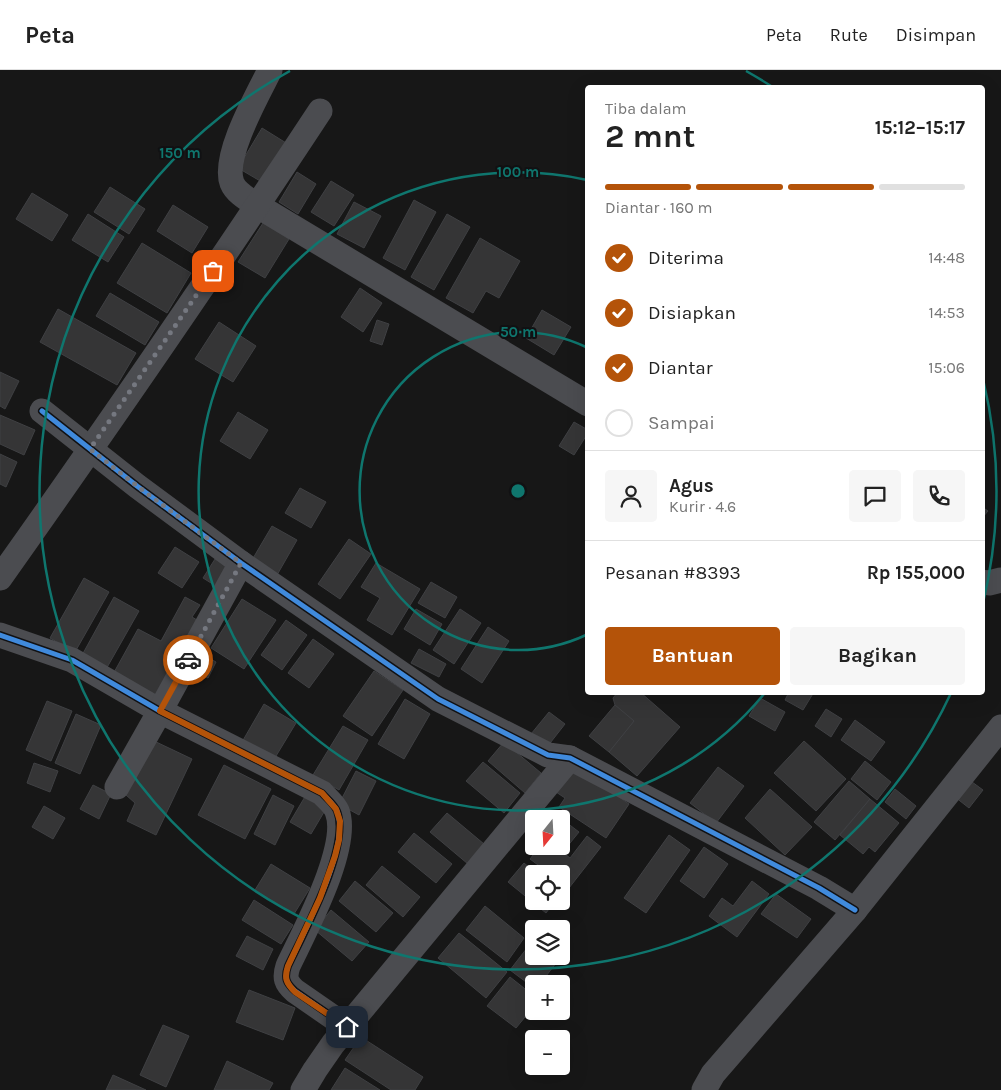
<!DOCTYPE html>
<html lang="id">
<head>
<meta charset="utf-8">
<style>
	:root { --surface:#fff; --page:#f6f6f6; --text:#222; --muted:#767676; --line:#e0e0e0; --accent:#b45309 }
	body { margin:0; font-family:Karla,sans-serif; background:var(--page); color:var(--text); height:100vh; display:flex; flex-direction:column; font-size:19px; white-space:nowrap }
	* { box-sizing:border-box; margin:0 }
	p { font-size:16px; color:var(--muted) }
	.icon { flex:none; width:28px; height:28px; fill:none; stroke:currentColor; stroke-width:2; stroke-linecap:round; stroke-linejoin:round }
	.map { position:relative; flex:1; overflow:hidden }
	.panel { position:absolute; left:585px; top:15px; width:400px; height:610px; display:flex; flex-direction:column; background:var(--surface); border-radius:5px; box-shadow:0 5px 20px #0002 }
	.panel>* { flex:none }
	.needle { width:32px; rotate:198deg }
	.buttons { position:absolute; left:525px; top:740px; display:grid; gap:10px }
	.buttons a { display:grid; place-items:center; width:45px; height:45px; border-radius:5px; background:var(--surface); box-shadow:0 5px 20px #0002; font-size:25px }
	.pin { position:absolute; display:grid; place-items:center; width:42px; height:42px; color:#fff; margin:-21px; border-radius:10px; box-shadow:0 2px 8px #0006 }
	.courier { position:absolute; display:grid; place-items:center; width:50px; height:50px; margin:-25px; border:4px solid #b45309; border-radius:50%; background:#fff; color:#222; box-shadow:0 1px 6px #0007 }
	.overview em { font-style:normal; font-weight:700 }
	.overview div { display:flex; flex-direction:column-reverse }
	.overview { display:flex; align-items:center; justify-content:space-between; height:85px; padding:0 20px }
	h1 { font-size:32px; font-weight:700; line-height:38px }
	.bar { display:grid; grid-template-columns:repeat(4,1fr); gap:8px 5px; align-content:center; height:60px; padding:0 20px }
	.bar i { height:6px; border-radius:4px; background:var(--line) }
	.bar .on { background:var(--accent) }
	.bar p { grid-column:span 4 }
	.line { display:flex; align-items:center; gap:12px; padding:0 20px; border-top:1px solid var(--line) }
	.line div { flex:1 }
	.round { display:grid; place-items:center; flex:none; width:52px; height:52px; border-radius:5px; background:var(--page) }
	ol { padding:0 20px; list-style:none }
	li { display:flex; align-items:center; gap:15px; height:55px }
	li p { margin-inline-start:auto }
	li .icon { padding:5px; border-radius:50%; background:var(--accent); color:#fff; stroke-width:4 }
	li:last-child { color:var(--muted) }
	li i { width:28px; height:28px; border:2px solid var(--line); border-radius:50% }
	.primary-button { display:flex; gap:10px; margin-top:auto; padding:10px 20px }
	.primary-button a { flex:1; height:58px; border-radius:5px; background:var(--accent); color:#fff; font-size:20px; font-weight:700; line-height:58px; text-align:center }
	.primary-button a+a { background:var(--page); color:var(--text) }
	header { display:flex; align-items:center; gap:30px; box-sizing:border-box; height:70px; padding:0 25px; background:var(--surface); border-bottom:1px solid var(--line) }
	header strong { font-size:24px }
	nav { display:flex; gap:28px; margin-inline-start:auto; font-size:18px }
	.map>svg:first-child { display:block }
</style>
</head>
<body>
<header>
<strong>Peta</strong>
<nav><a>Peta</a><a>Rute</a><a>Disimpan</a></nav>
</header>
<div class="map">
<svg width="1001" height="1020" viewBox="0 0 1001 1020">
	<rect width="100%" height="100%" fill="#171717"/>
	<g fill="#353536" stroke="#3f4043">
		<polygon points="262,58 291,76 267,115 238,98"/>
		<polygon points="297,102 316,114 298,144 279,132"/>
		<polygon points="331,111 354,125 334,156 311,142"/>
		<polygon points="110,117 145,139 129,164 94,142"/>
		<polygon points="32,123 68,145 52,171 16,149"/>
		<polygon points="414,130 436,142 405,200 383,188"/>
		<polygon points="354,132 381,146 364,178 337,164"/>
		<polygon points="173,135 208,157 192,183 157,161"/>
		<polygon points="88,144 124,167 108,192 72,170"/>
		<polygon points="447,144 470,157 434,220 411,207"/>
		<polygon points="263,153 289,169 265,208 238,192"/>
		<polygon points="480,168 520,191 499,228 486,221 473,243 446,228"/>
		<polygon points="142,173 191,203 167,243 117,213"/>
		<polygon points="360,218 382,233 363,262 341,247"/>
		<polygon points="110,223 159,252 145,275 96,246"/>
		<polygon points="58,239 136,283 117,315 40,272"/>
		<polygon points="542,240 571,257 554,285 526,268"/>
		<polygon points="377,250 389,254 382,275 370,271"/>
		<polygon points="219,252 256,276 233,312 195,289"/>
		<polygon points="0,302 19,311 5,339 0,336"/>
		<polygon points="238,342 268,360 250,389 220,371"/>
		<polygon points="0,345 35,360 24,385 0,374"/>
		<polygon points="574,352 588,360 588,363 574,385 559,376"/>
		<polygon points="0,384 17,392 6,417 0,414"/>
		<polygon points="300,418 326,432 311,458 285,443"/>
		<polygon points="982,437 988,441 982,448"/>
		<polygon points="272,456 297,470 277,505 252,490"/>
		<polygon points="349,469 371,484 340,529 318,514"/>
		<polygon points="175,477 199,492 182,518 158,503"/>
		<polygon points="215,489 231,498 219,518 203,508"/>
		<polygon points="376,493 420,519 392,565 367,550 380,528 361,517"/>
		<polygon points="84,508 109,522 75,582 50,568"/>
		<polygon points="431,512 457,527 445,548 418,533"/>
		<polygon points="114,527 139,541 105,601 81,587"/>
		<polygon points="185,527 200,535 192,547 202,553 159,632 112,606 138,559 161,571"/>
		<polygon points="242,529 276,550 244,599 211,578"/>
		<polygon points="416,539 442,554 430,575 404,559"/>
		<polygon points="460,539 481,553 454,594 433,580"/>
		<polygon points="286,550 307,565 282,600 261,585"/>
		<polygon points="488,557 509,571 482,613 461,599"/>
		<polygon points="313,569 334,584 309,618 288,603"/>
		<polygon points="419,579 446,594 439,607 411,593"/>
		<polygon points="200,583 216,592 208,608 191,599"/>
		<polygon points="374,601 403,620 372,666 343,646"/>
		<polygon points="618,622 640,622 680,657 637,706 609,682 634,651 615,635 613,628"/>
		<polygon points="789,622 814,622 803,640 785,630"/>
		<polygon points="760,628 785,642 775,661 749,646"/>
		<polygon points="405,629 430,644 404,689 378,674"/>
		<polygon points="47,631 72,641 51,691 26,680"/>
		<polygon points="264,634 296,653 273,691 242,672"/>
		<polygon points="615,635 634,651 609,682 589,666"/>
		<polygon points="826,639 842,649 831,667 815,656"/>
		<polygon points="549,642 565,654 547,677 531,664"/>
		<polygon points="76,644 101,655 80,704 55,693"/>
		<polygon points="855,650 885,672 871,691 841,670"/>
		<polygon points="343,656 368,670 339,720 313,705"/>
		<polygon points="152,670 192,689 156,765 127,751 135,733 126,725"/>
		<polygon points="804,671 846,709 816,741 774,703"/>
		<polygon points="504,672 541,703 525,723 488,691"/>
		<polygon points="865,691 891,712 877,730 851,709"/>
		<polygon points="483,692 520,723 504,743 466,711"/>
		<polygon points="34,693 58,701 50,722 27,713"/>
		<polygon points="224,695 271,719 245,769 198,745"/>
		<polygon points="574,696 629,734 606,768 559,737 565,728 556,722"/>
		<polygon points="718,697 744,716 716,753 690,733"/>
		<polygon points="356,701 376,711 359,745 339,734"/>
		<polygon points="968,709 983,720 969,738 955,727"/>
		<polygon points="849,711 870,729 835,770 814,752"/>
		<polygon points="93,715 111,724 99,749 80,739"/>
		<polygon points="770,719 812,757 785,785 745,748"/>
		<polygon points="895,719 916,736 906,749 885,732"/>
		<polygon points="273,725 294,736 275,775 254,764"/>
		<polygon points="306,725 327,737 311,764 290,752"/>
		<polygon points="870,729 899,753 875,782 869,777 863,784 840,765"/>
		<polygon points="44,736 65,748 53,769 32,757"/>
		<polygon points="550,740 579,762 566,778 561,775 561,749 543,749"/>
		<polygon points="447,743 484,774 468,794 430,762"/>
		<polygon points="414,763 452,794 436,813 398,782"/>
		<polygon points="669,765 690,780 646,843 624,828"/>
		<polygon points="587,766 601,777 569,818 561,813 561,804 550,804 530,789 540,776 555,776 570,788"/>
		<polygon points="704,777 728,794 704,828 680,811"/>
		<polygon points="524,793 537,804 534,804 534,831 555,831 546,843 508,812"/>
		<polygon points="271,794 310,818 294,844 255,820"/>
		<polygon points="382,796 420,827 403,847 366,815"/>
		<polygon points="355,811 393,843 376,862 339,831"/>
		<polygon points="752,811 769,824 737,867 709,846 722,828 733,836"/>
		<polygon points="776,824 811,849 797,868 761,844"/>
		<polygon points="254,830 293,855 281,874 242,850"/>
		<polygon points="485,836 524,868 507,892 466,860"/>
		<polygon points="331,840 369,872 352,891 315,860"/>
		<polygon points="459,863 507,902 486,928 438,888"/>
		<polygon points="247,866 273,879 263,900 236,886"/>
		<polygon points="534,869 534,886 561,886 561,870 569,876 540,914 534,914 534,918 510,900"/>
		<polygon points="510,907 534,926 534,936 516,958 487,936"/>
		<polygon points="249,920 295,938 283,970 236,952"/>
		<polygon points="163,955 189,966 166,1017 140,1005"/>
		<polygon points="361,967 423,1007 415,1020 391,1020 345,990"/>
		<polygon points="227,991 273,1013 269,1020 214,1020"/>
		<polygon points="345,998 380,1020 331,1020"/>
		<polygon points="113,1005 146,1020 106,1020"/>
	</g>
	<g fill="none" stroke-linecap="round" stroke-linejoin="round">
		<g stroke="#4b4c50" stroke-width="25">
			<path d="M 270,0 C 258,24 222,87 232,113 C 236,123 249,130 258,136 L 588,334"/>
			<polyline points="42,341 137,416 241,493 438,629 548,685 570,688 819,818 855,840"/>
			<path d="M 0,508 C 109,354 216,199 320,41"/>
			<polyline points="982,512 989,513 1001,510"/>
			<path d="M 0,565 L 72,590 L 160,641 L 322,723 C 327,729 334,734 337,741 C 351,776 304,862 288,896 C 284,908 286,913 295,921 L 347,957"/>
			<polyline points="117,717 160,641 241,493"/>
			<polyline points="303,1020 315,1000 333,974 570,688"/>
			<polyline points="704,1020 713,1004 855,840 1001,657"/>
		</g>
		<defs>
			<g id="cycleway">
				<polyline points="42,341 137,416 241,493 438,629 548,685 570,688 819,818 855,840"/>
				<path d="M 0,565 L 72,590 L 160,641 L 322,723 C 327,729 334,734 337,741 C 351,776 304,862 288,896 C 284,908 286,913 295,921 L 347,957"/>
			</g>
		</defs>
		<use href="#cycleway" stroke="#111113" stroke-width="8"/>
		<use href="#cycleway" stroke="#408adc" stroke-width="5"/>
	</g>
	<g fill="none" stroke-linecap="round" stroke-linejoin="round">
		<polyline stroke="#757880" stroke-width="5" stroke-dasharray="0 9" points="188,590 241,493 137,416 90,379 213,201"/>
		<path stroke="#b45309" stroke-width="6" d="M 188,590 L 160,641 L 322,723 L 336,739 L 340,751 L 339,770 L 335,786 L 320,828 L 288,896 C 284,908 286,913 295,922 L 347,957"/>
	</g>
	<g fill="none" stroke="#0f766e" stroke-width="2.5">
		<path d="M586 565A159 159 0 1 1 586 277"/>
		<path d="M764 624A319 319 0 1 1 587 110"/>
		<path d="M951 623A478 478 0 1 1 290 1M746 1A478 478 0 0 1 771 16M983 309A478 478 0 0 1 983 533"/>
	</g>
	<circle cx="518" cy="421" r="8" fill="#0f766e" stroke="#111113" stroke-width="2.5"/>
	<g font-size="15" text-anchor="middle" font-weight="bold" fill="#0f766e" stroke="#111113" stroke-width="4" stroke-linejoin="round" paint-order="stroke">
		<text x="180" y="88">150 m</text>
		<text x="518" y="107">100 m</text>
		<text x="518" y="267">50 m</text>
	</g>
</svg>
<div class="buttons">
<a><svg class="needle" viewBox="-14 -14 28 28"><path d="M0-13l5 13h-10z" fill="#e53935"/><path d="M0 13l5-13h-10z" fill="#767676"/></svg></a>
<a><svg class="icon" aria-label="locate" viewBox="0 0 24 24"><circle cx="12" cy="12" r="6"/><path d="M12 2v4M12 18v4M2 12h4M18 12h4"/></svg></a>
<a><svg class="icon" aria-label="layers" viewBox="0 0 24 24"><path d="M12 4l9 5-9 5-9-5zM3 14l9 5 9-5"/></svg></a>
<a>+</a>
<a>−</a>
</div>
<div class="pin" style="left:213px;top:201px;background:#ea580c"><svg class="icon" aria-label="bag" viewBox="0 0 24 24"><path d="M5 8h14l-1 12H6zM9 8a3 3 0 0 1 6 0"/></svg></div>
<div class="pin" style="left:347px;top:957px;background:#1f2937"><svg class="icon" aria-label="home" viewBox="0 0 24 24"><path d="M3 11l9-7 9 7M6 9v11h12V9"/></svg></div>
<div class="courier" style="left:188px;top:590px"><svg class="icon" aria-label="car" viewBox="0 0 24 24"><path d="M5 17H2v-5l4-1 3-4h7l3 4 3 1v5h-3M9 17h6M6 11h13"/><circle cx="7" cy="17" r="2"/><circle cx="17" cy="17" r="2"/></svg></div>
<section class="panel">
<div class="overview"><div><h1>2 mnt</h1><p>Tiba dalam</p></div><em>15:12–15:17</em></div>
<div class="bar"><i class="on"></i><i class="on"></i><i class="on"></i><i></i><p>Diantar · 160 m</p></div>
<ol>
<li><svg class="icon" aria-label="check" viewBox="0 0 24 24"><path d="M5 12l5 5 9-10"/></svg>Diterima<p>14:48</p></li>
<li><svg class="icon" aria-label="check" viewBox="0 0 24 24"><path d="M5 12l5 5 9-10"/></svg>Disiapkan<p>14:53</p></li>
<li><svg class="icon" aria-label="check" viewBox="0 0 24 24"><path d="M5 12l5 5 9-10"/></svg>Diantar<p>15:06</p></li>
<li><i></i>Sampai</li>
</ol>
<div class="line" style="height:90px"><a class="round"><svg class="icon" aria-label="person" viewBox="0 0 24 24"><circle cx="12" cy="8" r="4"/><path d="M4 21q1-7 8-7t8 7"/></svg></a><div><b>Agus</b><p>Kurir · 4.6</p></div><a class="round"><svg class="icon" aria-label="chat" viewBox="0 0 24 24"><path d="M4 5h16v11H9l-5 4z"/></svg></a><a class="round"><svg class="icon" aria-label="phone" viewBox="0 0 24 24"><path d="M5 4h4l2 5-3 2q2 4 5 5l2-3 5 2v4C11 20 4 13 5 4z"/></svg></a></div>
<div class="line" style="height:65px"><div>Pesanan #8393</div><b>Rp 155,000</b></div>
<div class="primary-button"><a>Bantuan</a><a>Bagikan</a></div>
</section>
</div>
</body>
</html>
